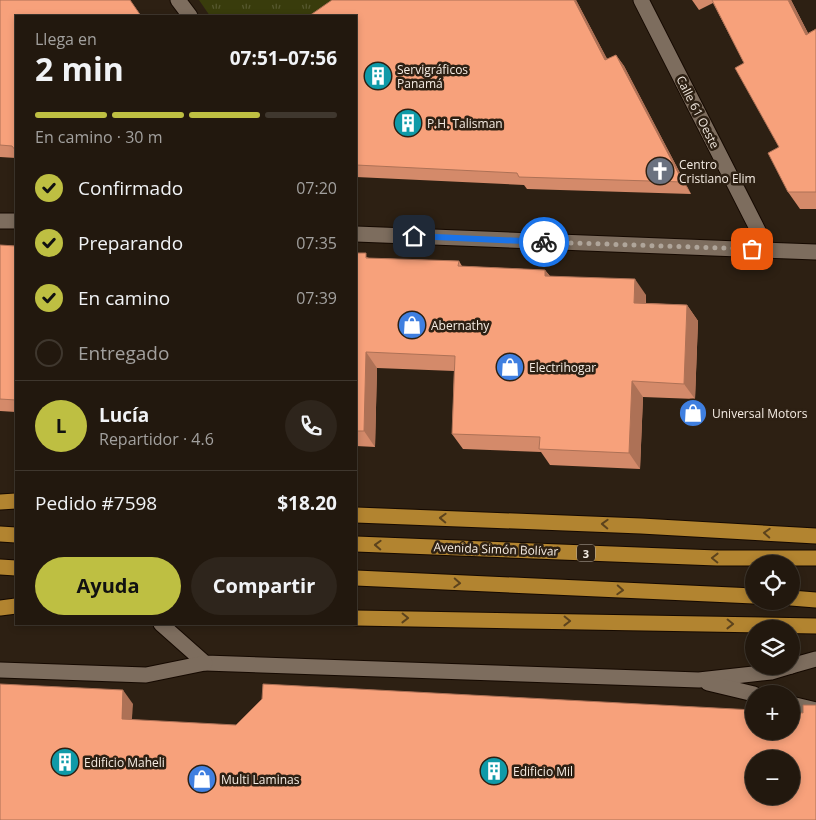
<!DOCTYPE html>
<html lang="es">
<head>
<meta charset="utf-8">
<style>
	:root { --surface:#22180e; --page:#2e251c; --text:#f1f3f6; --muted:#a2a09e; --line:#3f372e; --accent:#bebf42 }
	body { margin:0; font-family:"Open Sans",sans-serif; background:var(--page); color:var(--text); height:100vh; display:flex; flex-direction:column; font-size:19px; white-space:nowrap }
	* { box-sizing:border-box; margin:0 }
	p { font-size:16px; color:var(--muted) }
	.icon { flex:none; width:28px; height:28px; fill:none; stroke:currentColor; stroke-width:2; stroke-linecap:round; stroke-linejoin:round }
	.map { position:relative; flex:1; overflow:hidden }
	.drawer { position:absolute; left:15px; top:15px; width:342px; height:610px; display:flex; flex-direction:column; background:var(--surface); border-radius:0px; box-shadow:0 2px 8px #0003,0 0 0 1px var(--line) }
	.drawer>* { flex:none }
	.tools { position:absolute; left:745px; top:555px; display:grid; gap:10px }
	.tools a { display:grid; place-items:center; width:55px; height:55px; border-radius:50%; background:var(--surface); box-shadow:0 2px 8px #0003,0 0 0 1px var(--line); font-size:25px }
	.pin { position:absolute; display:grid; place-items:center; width:42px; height:42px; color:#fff; margin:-21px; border-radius:10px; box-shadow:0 2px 8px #0006 }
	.courier { position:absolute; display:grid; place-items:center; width:50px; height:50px; margin:-25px; border:4px solid #1a73e8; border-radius:50%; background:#fff; color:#222; box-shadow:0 1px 6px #0007 }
	.overview em { font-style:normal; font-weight:700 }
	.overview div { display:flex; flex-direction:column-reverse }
	.overview { display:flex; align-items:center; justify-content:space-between; height:85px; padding:0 20px }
	h1 { font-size:32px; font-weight:700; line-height:38px }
	.bar { display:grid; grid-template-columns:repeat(4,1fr); gap:8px 5px; align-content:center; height:60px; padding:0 20px }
	.bar i { height:6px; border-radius:4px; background:var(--line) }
	.bar .on { background:var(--accent) }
	.bar p { grid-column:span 4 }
	.line { display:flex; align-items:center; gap:12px; padding:0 20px; border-top:1px solid var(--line) }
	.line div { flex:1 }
	.round { display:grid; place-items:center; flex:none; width:52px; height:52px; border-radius:26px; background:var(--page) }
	ol { padding:0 20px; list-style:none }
	li { display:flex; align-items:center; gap:15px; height:55px }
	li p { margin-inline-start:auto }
	li .icon { padding:5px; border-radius:50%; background:var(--accent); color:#111; stroke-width:4 }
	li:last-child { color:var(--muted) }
	li i { width:28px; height:28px; border:2px solid var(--line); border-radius:50% }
	.button { display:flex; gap:10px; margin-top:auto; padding:10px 20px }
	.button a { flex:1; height:58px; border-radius:30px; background:var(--accent); color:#111; font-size:20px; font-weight:700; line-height:58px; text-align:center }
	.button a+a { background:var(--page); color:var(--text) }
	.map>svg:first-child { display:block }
</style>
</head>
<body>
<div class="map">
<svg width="816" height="820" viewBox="0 0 816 820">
	<defs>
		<pattern id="grass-tufts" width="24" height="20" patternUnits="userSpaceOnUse" patternTransform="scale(1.25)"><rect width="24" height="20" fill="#393c0c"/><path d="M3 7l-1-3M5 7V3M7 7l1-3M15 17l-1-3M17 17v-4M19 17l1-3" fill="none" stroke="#56582f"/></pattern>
	</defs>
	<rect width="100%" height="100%" fill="#2d2013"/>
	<polygon fill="url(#grass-tufts)" points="199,0 349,0 325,16 210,16"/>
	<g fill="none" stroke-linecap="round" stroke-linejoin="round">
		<defs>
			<g id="lane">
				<polyline points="161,624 205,663 699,680 771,672 791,666"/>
				<polyline points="791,666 816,659"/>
				<polyline points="0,670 146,675 205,663"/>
				<polyline points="708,683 754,694"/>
				<polyline points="791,704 816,710"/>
			</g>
			<g id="street">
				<polyline points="178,0 190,16"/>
				<polyline points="641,0 768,250"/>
				<polyline points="0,221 16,221"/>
				<polyline points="356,234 816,252"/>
			</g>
			<g id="primary">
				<polyline points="0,502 16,501"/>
				<polyline points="356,515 641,526 816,536"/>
				<polyline points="0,534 16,535"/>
				<polyline points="356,544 717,558 816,558"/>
				<polyline points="0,567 16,568"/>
				<polyline points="356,578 754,596"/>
				<polyline points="791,598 816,600"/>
				<polyline points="0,608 16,606"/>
				<polyline points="356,618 816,626"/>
			</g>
		</defs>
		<use href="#lane" stroke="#150901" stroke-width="17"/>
		<use href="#street" stroke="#150901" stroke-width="17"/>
		<use href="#primary" stroke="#150901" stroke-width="17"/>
		<use href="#lane" stroke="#7d6d5e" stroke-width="15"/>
		<use href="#street" stroke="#7d6d5e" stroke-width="15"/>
		<use href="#primary" stroke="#b28430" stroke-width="15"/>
	</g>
	<g fill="#d48a6a">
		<polygon points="0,0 130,0 141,16 16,16 16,158 0,157"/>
		<polygon points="332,0 576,0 607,59 616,55 624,66 691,194 527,189 524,185 356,177 356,16"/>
		<polygon points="692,0 791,0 808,33 816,29 816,209 800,209 788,192 779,147 744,63 713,3 699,10"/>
		<polygon points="0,245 16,246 16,412 0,411"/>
		<polygon points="356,253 369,258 459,261 462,266 545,270 550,276 646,295 646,303 687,305 698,321 695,399 643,397 640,469 550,465 541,452 463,449 452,434 454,371 377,368 375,447 356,446"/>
	</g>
	<g fill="#ad7156">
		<polygon points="574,0 576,0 614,72 605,60"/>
		<polygon points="788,0 791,0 816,49 806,35"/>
		<polygon points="616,55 624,66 691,194 683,182"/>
		<polygon points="545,270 556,286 545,276"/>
		<polygon points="635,279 646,295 645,318 634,303"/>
		<polygon points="687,305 698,321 695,399 684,384"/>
		<polygon points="366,352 377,368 375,447 364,431"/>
		<polygon points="632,381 643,397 640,469 629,453"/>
		<polygon points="123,690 133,704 131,732 122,719"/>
	</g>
	<g fill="#f7a17b" stroke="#ad7156" fill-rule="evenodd">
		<polygon points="0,0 130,0 141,16 16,16 16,151 12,146 0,145"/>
		<polygon points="332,0 574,0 605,60 616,55 683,182 519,177 517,173 356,165 356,16 309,16"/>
		<polygon points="712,0 788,0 806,35 816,29 816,192 788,192 768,153 779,147 735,68 744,63"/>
		<polygon points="0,245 16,246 16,400 0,399"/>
		<polygon points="356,253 366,253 366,258 459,261 458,266 545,270 545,276 635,279 634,303 687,305 684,384 632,381 629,453 539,449 540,437 452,434 455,356 366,352 364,431 356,431"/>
		<path d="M 0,684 L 123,690 L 122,719 L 236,725 L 262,699 L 263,684 L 754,710 L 754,731 L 791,731 L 791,712 L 803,713 L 803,705 L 816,705 L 816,820 L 0,820 ZM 754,759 L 791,759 L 791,796 L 754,796 Z"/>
	</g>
	<defs><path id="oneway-chevron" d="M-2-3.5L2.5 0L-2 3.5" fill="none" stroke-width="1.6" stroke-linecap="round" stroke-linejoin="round" transform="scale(1.25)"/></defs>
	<g stroke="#5c431d">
		<use href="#oneway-chevron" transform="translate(443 518) rotate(-178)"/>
		<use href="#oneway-chevron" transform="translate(605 524) rotate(-178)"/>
		<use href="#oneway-chevron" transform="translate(767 533) rotate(-177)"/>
		<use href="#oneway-chevron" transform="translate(378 545) rotate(-178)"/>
		<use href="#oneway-chevron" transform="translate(715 558) rotate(-179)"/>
		<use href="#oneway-chevron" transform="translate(457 583) rotate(3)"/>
		<use href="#oneway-chevron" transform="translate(620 590) rotate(3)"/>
		<use href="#oneway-chevron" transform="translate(405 618) rotate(1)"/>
		<use href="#oneway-chevron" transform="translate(567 621) rotate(1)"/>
		<use href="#oneway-chevron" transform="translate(730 624) rotate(1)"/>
	</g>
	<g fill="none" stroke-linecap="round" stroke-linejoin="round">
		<polyline stroke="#afa59a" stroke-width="5" stroke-dasharray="0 9" points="544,242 752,249"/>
		<polyline stroke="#1a73e8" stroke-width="6" points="414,236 544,242"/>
	</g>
	<defs>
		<symbol id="building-disc" viewBox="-11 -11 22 22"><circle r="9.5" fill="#0f9aa8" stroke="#2d2013"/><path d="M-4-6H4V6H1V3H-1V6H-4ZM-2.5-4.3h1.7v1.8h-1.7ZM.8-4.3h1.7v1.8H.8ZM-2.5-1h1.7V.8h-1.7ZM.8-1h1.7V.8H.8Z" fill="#fff"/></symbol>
		<symbol id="church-disc" viewBox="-11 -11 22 22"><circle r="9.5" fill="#6b7280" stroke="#2d2013"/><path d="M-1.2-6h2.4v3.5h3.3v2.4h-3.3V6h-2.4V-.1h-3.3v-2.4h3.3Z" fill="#fff"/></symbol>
		<symbol id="shop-disc" viewBox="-11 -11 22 22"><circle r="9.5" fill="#3f7fe0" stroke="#2d2013"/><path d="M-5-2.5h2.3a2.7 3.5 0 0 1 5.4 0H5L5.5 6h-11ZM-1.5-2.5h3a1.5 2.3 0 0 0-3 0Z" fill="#fff"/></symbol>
	</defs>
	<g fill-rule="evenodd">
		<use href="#building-disc" x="362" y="60" width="32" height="32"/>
		<use href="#building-disc" x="392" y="107" width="32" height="32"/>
		<use href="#church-disc" x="644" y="155" width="32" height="32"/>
		<use href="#shop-disc" x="396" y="309" width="32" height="32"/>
		<use href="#shop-disc" x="494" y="351" width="32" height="32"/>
		<use href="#shop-disc" x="677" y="397" width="32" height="32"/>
		<use href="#building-disc" x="49" y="746" width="32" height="32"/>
		<use href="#building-disc" x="478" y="755" width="32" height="32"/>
		<use href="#shop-disc" x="186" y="763" width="32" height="32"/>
	</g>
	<g text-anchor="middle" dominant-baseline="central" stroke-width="5" stroke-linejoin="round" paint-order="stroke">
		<rect fill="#2d2013" stroke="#b9afa5" stroke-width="1" x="577" y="544.5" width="18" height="17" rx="4"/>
		<g font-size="11" font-weight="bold" fill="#f5ece3">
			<text x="586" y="553">3</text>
		</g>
		<g font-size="12" fill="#f5ece3" stroke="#2d2013" text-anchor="start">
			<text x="397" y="69">Servigráficos<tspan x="397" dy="14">Panamá</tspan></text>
			<text x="427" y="123">P.H. Talisman</text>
			<text x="679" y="164">Centro<tspan x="679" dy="14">Cristiano Elim</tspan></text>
			<text x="431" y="325">Abernathy</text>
			<text x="529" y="367">Electrihogar</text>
			<text x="712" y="413">Universal Motors</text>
			<text x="84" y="762">Edificio Maheli</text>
			<text x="513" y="771">Edificio Mil</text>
			<text x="221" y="779">Multi Laminas</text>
		</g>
		<g font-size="12" fill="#f5ece3" stroke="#2d2013">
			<text transform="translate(698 112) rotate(63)">Calle 61 Oeste</text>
			<text transform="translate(496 549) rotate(2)">Avenida Simón Bolívar</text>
		</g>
	</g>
</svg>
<div class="tools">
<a><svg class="icon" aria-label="locate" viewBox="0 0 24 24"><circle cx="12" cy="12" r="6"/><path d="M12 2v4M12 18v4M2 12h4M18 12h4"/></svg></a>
<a><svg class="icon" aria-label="layers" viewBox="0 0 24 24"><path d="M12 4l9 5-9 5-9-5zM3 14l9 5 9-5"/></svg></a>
<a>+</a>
<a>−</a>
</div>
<div class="pin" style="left:752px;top:249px;background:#ea580c"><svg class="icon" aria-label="bag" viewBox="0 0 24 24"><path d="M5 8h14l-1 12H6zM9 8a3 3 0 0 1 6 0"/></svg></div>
<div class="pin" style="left:414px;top:236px;background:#1f2937"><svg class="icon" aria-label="home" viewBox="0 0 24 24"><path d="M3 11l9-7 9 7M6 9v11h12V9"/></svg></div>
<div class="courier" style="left:544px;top:242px"><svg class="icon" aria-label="bike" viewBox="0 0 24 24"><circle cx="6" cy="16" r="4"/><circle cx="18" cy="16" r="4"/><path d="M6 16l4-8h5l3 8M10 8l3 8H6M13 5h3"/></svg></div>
<section class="drawer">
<div class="overview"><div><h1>2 min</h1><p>Llega en</p></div><em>07:51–07:56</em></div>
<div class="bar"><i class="on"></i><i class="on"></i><i class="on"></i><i></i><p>En camino · 30 m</p></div>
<ol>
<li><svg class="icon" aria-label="check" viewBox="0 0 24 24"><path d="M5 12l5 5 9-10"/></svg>Confirmado<p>07:20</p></li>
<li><svg class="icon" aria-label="check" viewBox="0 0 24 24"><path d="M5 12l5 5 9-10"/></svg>Preparando<p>07:35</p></li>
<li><svg class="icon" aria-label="check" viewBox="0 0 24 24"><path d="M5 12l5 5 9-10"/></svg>En camino<p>07:39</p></li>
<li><i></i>Entregado</li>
</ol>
<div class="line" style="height:90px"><b class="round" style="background:var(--accent);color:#111">L</b><div><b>Lucía</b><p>Repartidor · 4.6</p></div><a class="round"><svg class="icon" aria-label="phone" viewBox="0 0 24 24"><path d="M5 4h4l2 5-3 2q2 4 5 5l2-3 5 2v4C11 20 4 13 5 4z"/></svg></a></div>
<div class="line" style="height:65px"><div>Pedido #7598</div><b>$18.20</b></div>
<div class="button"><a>Ayuda</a><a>Compartir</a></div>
</section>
</div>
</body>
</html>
